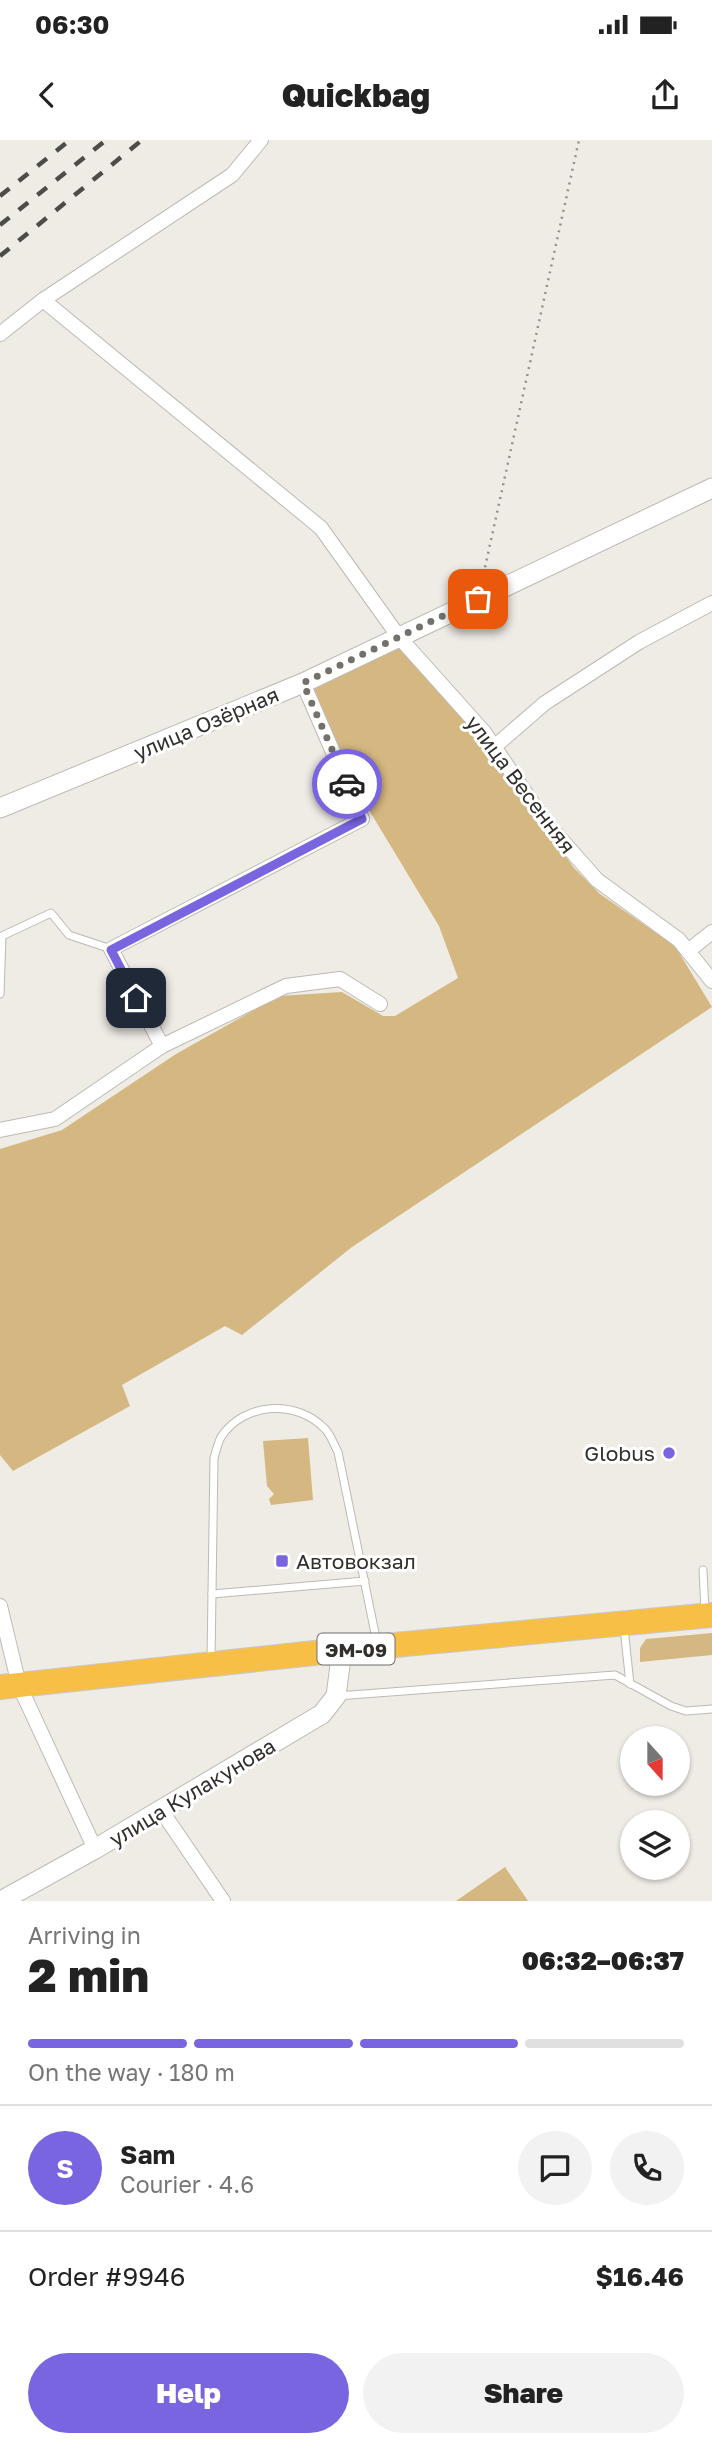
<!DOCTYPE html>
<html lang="en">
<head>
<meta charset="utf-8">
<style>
	:root { --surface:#fff; --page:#f2f2f2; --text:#222; --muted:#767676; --line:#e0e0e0; --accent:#7a65e1 }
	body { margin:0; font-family:"Golos Text",sans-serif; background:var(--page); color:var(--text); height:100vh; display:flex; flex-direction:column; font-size:26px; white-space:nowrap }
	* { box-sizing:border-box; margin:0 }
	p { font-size:23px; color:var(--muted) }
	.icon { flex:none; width:38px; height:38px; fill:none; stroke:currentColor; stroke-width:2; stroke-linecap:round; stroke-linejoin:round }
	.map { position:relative; height:1761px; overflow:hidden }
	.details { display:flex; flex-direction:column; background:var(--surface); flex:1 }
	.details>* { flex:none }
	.needle { width:46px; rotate:159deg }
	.fabs { position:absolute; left:620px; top:1586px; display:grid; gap:14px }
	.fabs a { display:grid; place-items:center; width:70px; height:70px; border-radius:50%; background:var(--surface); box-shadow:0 2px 5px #0004; font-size:35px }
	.pin { position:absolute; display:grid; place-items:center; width:60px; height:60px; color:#fff; margin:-30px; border-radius:14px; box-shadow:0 4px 10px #0006 }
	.courier { position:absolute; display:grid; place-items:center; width:70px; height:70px; margin:-35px; border:5px solid #7a65e1; border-radius:50%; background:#fff; color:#222; box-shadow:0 2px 9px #0007 }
	.head em { font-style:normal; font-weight:800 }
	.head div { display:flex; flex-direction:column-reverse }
	.head { display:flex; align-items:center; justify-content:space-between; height:119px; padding:0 28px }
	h1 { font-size:46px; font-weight:800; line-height:52px }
	.bar { display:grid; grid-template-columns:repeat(4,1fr); gap:10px 7px; align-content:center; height:84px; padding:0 28px }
	.bar i { height:9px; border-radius:5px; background:var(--line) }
	.bar .selected { background:var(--accent) }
	.bar p { grid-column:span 4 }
	.line { display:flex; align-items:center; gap:18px; padding:0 28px; border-top:2px solid var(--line) }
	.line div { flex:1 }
	.round { display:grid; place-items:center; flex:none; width:74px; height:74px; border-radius:37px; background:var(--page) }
	.primary-button { display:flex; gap:14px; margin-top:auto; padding:14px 28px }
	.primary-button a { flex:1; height:80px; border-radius:42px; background:var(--accent); color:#fff; font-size:28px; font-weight:800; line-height:80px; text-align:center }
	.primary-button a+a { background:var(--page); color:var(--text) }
	.status { display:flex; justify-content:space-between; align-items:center; height:49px; padding:0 35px; background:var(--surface); direction:ltr }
	.status svg { height:19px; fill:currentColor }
	header { display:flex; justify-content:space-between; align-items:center; height:91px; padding:0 28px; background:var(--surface); font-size:32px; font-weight:800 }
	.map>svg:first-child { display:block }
</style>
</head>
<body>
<div class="status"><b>06:30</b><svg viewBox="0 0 49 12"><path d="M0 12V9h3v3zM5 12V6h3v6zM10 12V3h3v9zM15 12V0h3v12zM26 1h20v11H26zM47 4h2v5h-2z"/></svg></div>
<header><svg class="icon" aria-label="back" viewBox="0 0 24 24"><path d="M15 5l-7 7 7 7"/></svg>Quickbag<svg class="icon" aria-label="share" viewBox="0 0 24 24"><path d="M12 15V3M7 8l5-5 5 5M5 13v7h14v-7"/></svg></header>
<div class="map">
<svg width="712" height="1761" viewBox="0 0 712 1761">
	<rect width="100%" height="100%" fill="#efebe5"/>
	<g fill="#d5b881">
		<polygon points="396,505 476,594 574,728 600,754 675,806 712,867 352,1107 242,1195 225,1186 122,1245 130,1266 13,1331 0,1315 0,1009 62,990 176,914 279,856 342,852 383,876 395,876 458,838 439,786 369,670 310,547"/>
		<polygon points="308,1298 313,1360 271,1365 269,1359 274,1354 267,1346 263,1301"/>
		<polygon points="712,1493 712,1515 640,1522 640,1508 646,1499"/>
		<polygon points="505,1727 528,1761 456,1761"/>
	</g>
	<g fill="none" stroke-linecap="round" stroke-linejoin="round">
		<defs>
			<g id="lane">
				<polyline points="0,854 2,796 51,773 69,795 111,809"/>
				<polyline points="703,1430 705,1471"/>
				<polyline points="212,1454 365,1441"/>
				<polyline points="624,1488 630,1544"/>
				<path d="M 211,1520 L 214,1318 C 216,1311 218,1303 221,1297 C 244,1262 297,1259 325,1289 C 331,1295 334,1305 338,1312 L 377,1503"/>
				<polyline points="337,1556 615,1535 671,1566 686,1571 712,1569"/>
			</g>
			<g id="street">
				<polyline points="43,160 321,388 399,497 484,592 544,680 597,740 679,800 712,841"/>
				<polyline points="0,194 43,160 232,35 261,0"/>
				<polyline points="494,607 545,563 639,502 712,463"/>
				<polyline points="688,811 712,792"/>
				<polyline points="162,906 111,809 362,679 303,543"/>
				<polyline points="0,990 55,979 162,906 286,846 340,839 380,864"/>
				<polyline points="0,1466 19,1545 95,1709"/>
				<polyline points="161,1670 223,1761"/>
			</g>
			<g id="secondary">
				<polyline points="0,668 303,543 712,348"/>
				<polyline points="1,1761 95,1709 322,1574 336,1556 342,1510"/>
			</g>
			<polyline id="highway" points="0,1547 342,1510 712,1475"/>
		</defs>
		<use href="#lane" stroke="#bdbab4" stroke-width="9"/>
		<use href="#street" stroke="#bdbab4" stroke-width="16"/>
		<use href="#secondary" stroke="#bdbab4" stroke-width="21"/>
		<use href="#highway" stroke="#c9c9c8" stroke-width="26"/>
		<polyline stroke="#94918d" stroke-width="2.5" stroke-dasharray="2 5" stroke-linecap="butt" points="482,441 579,0"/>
		<use href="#lane" stroke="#fff" stroke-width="7"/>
		<use href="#street" stroke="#fff" stroke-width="14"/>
		<use href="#secondary" stroke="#fff" stroke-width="19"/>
		<use href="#highway" stroke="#f8bf46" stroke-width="24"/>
		<g stroke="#4d4c48" stroke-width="4.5" stroke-dasharray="12 12" stroke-linecap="butt">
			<polyline points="0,56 70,0"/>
			<polyline points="0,85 106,0"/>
			<polyline points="0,116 142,0"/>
		</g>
	</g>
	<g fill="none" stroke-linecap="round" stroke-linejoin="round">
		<polyline stroke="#74716d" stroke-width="7" stroke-dasharray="0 12.6" points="347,644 303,543 478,459"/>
		<polyline stroke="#7a65e1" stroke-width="9" points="136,858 111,810 362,679 347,644"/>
	</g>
	<g fill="#7a65e1" stroke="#fff" stroke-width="2.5">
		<circle cx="669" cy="1313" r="7"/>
		<rect x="275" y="1414" width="14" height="14" rx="3.5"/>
	</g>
	<g text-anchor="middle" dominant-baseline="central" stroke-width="6" stroke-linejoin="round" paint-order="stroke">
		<rect fill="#fff" stroke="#6f6e6c" stroke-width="2" x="317.5" y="1493.5" width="77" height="31" rx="5"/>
		<g font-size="19" font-weight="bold" fill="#31302d">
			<text x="356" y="1509">ЭМ-09</text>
		</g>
		<g font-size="21" fill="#31302d" stroke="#fff">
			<text transform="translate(206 583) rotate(-23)">улица Озёрная</text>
			<text transform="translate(521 644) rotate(53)">улица Весенняя</text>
			<text transform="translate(192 1652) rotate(-31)">улица Кулакунова</text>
		</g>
		<g font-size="21" fill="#31302d" stroke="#fff" text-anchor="end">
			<text x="655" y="1313">Globus</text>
			<text x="296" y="1421" text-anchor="start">Автовокзал</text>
		</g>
	</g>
</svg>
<div class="fabs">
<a><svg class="needle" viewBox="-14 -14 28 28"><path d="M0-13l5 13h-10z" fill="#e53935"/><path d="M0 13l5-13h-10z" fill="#767676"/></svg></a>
<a><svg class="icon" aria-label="layers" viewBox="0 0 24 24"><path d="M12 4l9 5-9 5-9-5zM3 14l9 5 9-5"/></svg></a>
</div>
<div class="pin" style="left:478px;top:459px;background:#ea580c"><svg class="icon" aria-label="bag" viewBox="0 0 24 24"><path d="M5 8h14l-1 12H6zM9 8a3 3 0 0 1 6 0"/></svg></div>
<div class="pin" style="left:136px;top:858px;background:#1f2937"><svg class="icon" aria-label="home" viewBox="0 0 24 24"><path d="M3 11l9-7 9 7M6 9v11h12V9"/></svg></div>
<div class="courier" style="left:347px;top:644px"><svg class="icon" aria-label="car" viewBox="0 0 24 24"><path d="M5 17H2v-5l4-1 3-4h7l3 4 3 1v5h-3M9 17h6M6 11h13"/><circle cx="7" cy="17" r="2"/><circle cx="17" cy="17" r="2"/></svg></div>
</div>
<section class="details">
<div class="head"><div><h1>2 min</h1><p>Arriving in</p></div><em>06:32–06:37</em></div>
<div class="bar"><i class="selected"></i><i class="selected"></i><i class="selected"></i><i></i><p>On the way · 180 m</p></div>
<div class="line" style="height:126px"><b class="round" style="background:var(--accent);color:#fff">S</b><div><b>Sam</b><p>Courier · 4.6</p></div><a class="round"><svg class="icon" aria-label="chat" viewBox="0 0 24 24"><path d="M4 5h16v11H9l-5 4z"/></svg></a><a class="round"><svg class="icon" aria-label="phone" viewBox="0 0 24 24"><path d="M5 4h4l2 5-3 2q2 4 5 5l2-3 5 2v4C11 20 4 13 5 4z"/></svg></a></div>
<div class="line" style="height:91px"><div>Order #9946</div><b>$16.46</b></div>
<div class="primary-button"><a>Help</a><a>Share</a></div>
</section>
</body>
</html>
